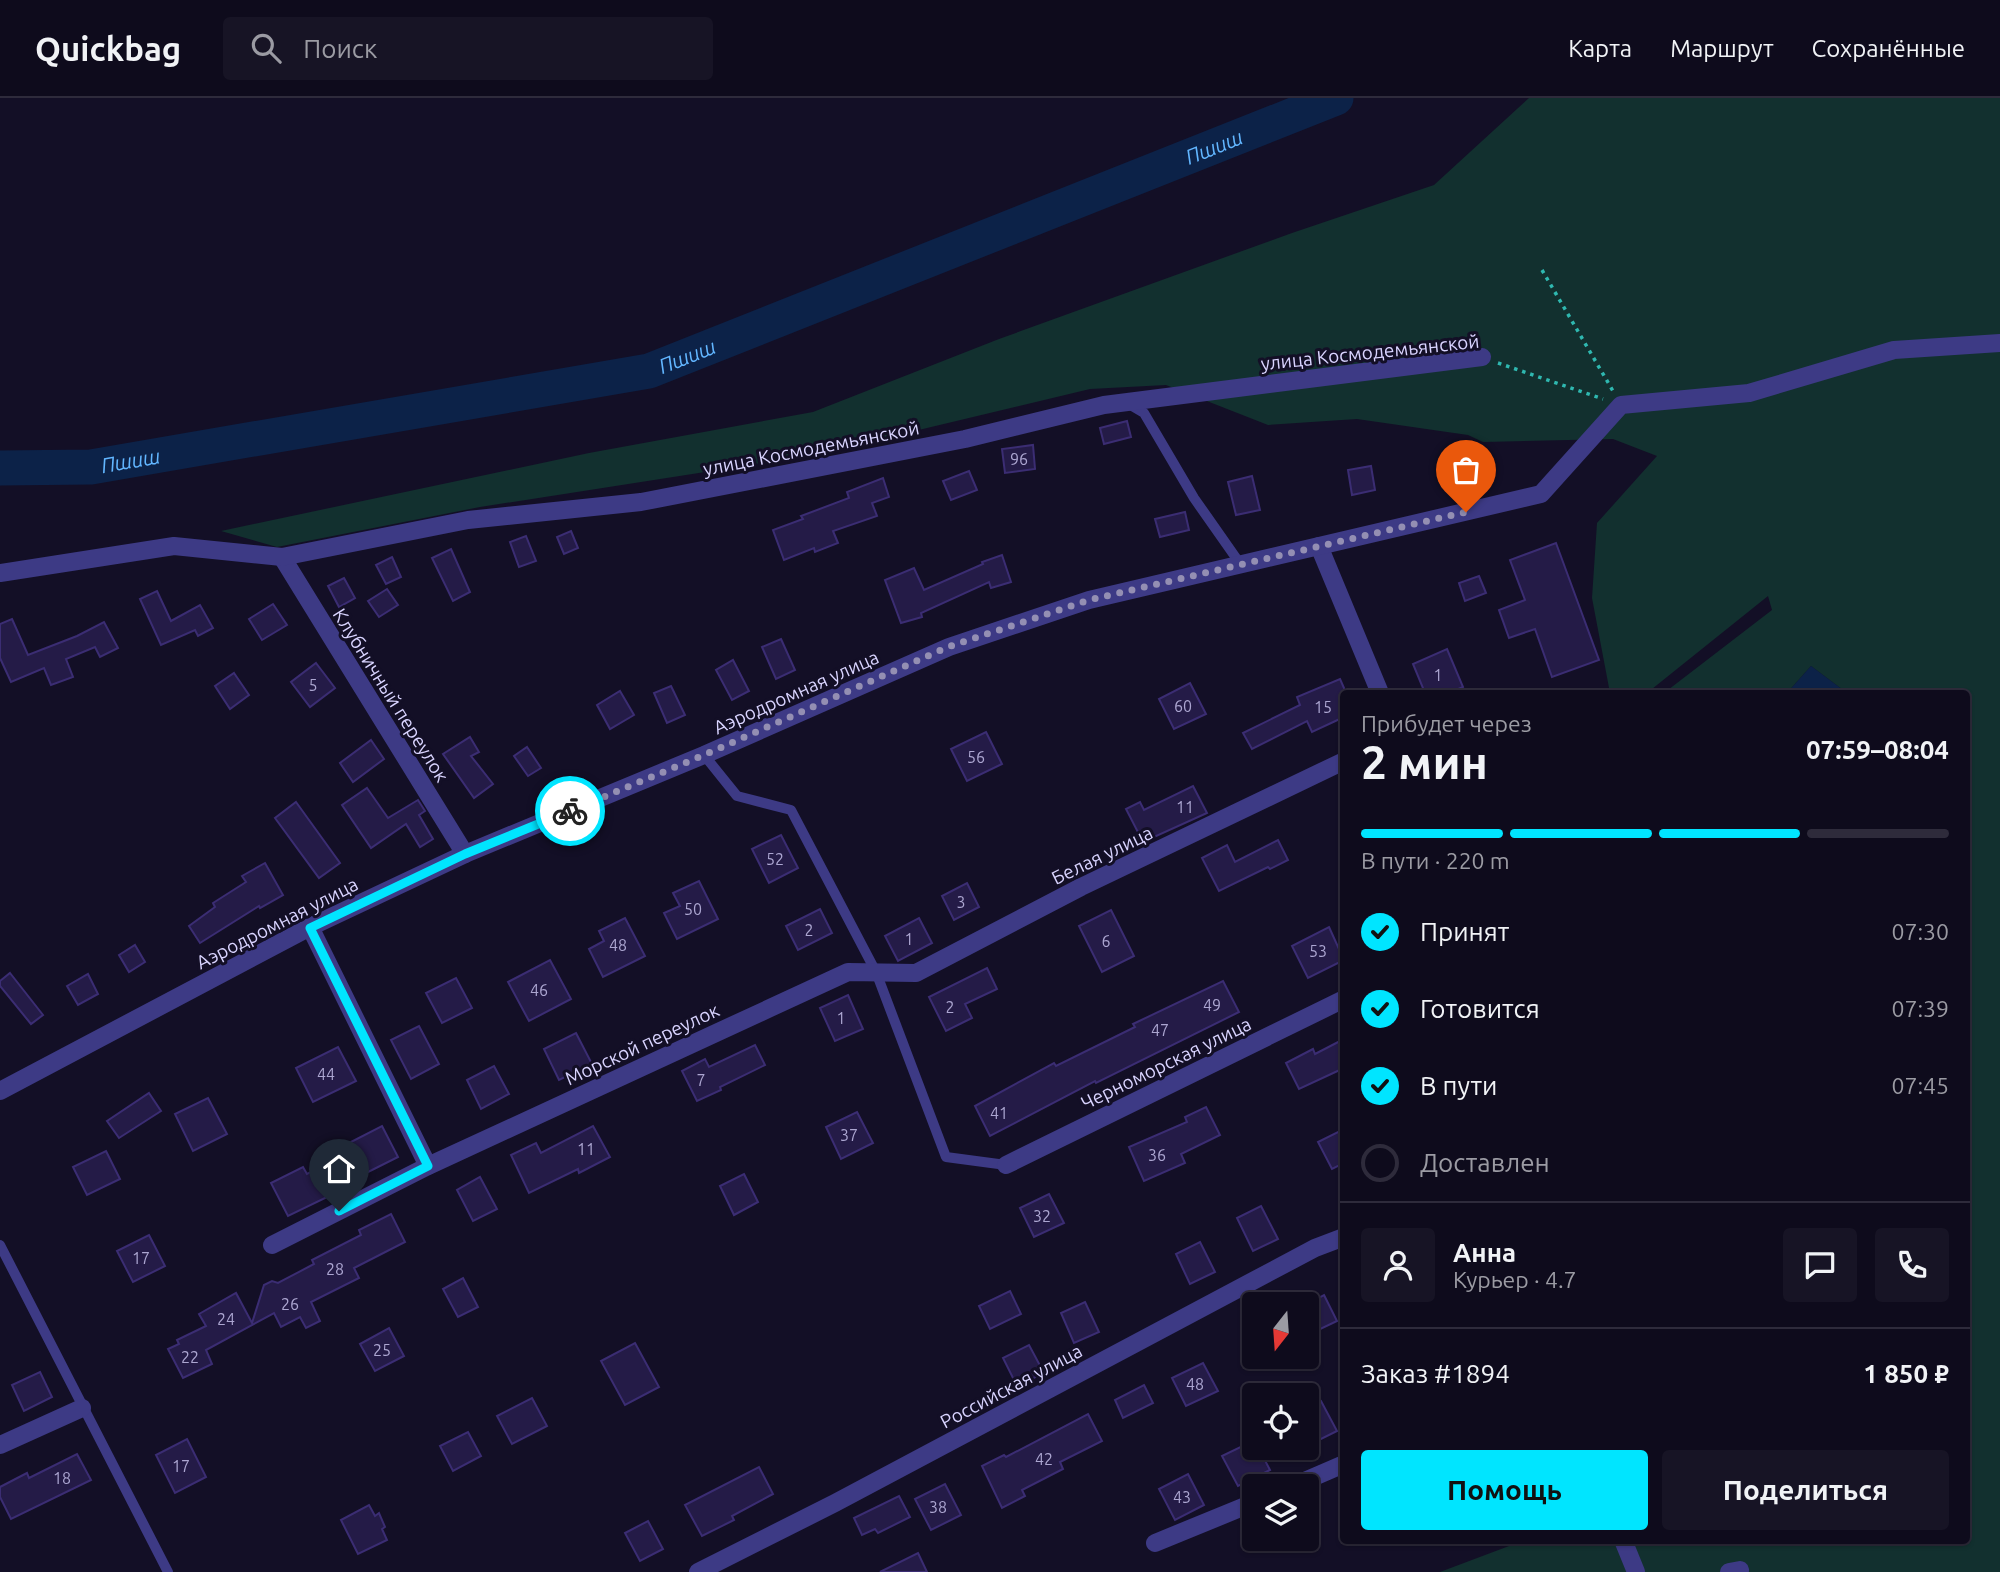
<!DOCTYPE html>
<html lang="ru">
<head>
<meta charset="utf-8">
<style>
	:root { --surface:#0e0b1c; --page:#171425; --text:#f1f3f6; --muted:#9b9ba3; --line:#2e2b3b; --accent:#00e5ff }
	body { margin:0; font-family:Ubuntu,sans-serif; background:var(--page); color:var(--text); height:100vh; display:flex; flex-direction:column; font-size:26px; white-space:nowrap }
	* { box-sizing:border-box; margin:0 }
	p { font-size:23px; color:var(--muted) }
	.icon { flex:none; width:38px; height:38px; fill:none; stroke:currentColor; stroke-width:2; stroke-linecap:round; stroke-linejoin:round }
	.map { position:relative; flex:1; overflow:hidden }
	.panel { position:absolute; left:1340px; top:592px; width:630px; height:854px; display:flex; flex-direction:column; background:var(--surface); border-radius:7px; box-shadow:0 2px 5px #0004,0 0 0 2px var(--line) }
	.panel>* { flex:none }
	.needle { width:46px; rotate:197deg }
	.buttons { position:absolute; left:1242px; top:1194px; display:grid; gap:14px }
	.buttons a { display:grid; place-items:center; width:77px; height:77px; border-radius:7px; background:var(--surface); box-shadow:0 2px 5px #0004,0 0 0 2px var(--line); font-size:35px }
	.pin { position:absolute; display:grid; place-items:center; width:60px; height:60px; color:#fff; margin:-72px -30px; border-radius:50% 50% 50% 0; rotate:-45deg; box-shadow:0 0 7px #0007 }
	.pin .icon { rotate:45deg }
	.courier { position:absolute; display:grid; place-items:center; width:70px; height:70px; margin:-35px; border:5px solid #00e5ff; border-radius:50%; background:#fff; color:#222; box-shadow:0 2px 9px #0007 }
	.head em { font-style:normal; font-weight:700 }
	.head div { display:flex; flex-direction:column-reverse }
	.head { display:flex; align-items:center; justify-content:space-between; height:119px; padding:0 21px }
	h1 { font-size:46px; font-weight:700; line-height:52px }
	.bar { display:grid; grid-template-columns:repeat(4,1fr); gap:10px 7px; align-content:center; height:84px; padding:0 21px }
	.bar i { height:9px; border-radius:5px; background:var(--line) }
	.bar .active { background:var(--accent) }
	.bar p { grid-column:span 4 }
	.line { display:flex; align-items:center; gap:18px; padding:0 21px; border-top:2px solid var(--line) }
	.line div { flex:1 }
	.round { display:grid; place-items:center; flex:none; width:74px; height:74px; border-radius:7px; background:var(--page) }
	ol { padding:0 21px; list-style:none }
	li { display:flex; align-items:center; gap:21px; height:77px }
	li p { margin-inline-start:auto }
	li .icon { padding:7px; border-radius:50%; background:var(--accent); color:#111; stroke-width:4 }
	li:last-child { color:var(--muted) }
	li i { width:38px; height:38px; border:4px solid var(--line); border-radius:50% }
	.cta { display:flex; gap:14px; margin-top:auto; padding:14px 21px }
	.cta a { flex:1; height:80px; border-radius:7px; background:var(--accent); color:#111; font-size:28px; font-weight:700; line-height:80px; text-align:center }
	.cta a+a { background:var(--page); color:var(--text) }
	header { display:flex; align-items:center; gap:42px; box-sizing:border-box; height:98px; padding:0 35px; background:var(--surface); border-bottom:2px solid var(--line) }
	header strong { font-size:33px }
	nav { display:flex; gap:38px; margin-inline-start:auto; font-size:24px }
	.search { width:490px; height:63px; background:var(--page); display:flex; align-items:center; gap:18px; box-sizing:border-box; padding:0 24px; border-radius:7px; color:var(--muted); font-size:26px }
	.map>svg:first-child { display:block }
</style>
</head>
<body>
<header>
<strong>Quickbag</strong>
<div class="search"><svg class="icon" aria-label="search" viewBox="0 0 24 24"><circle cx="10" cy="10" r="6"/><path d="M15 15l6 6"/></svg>Поиск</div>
<nav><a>Карта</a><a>Маршрут</a><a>Сохранённые</a></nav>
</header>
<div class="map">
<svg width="2000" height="1474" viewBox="0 0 2000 1474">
	<rect width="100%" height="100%" fill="#130f26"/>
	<polygon fill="#12302f" points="1529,0 2000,0 2000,1474 1440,1474 1525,1442 1967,1442 1967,595 1847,595 1811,568 1787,595 1664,595 1772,512 1768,498 1647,595 1610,595 1592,500 1597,425 1657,358 1613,341 1483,344 1468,337 1357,321 1268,327 1166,287 1090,291 881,341 750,367 480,409 277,449 221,433 589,355 813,314 999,241 1292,135 1434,87"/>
	<polygon fill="#0c2248" points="1811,568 1847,595 1787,595"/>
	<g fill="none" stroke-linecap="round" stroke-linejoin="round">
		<path stroke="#0c2248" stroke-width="35" id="s1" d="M 0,370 L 91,369 L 649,273 L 1336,0"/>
	</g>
	<g fill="#241b47" stroke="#3b2d73" stroke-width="2">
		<polygon points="1127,323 1131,339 1104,346 1100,330"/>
		<polygon points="1033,347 1035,371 1005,375 1002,351"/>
		<polygon points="1371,368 1375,392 1352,397 1348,372"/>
		<polygon points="969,373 977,392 951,402 943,383"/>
		<polygon points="1252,378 1260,412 1236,417 1228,384"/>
		<polygon points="883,380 889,399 872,405 877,418 833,433 838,445 815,454 814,450 784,462 773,432 803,421 801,418 849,400 847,394"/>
		<polygon points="1185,414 1189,432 1160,439 1155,421"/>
		<polygon points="571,433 578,450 564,456 557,439"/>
		<polygon points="526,438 536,463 519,469 510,444"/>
		<polygon points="1556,445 1599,562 1552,579 1535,531 1509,540 1499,512 1525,502 1510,462"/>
		<polygon points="451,451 470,494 453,503 432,460"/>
		<polygon points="1002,457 1011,484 991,490 989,484 921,515 922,519 901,525 885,482 914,470 924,492 983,466 982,464"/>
		<polygon points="392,459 401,479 386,486 376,467"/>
		<polygon points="1479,478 1486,495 1465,503 1459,485"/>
		<polygon points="344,480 355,500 339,509 328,488"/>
		<polygon points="387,491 398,507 379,519 368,503"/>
		<polygon points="157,493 171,523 200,507 213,530 198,538 195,532 161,547 140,501"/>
		<polygon points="273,506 287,527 262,542 249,521"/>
		<polygon points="12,521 28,557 77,538 104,524 118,550 100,559 95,549 66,561 73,579 51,587 44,570 11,584 0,560 0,526"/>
		<polygon points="781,541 795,572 776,581 762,549"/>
		<polygon points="1447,551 1463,589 1449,595 1425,595 1413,566"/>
		<polygon points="733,562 749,593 732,602 716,572"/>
		<polygon points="316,565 335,590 310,609 291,584"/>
		<polygon points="234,575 249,597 230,611 215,588"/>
		<polygon points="1340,581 1344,590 1344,619 1312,634 1307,623 1252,651 1243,635 1300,607 1297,599"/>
		<polygon points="1190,585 1206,616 1174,631 1159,601"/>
		<polygon points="671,588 685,617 667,625 654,595"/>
		<polygon points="620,593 634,617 610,631 597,607"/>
		<polygon points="986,634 1002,666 967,683 951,651"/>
		<polygon points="470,639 479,654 471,658 493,686 474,700 443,656"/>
		<polygon points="371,642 384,661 353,684 340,665"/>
		<polygon points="527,649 541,670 528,678 514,658"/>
		<polygon points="1193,688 1207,715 1143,744 1126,711 1140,704 1144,712"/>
		<polygon points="367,690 388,720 418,702 425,713 419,717 433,741 420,749 406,726 371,750 342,707"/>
		<polygon points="296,704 340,765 319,780 275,720"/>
		<polygon points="781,737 798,770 769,785 752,751"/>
		<polygon points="1278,742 1288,762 1270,771 1268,769 1219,793 1202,760 1227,747 1235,764"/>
		<polygon points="265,765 283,797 260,810 259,808 200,845 189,828 215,809 213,805 246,784 242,778"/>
		<polygon points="699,783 718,821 677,841 664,815 680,808 673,795"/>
		<polygon points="967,785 979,809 954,822 942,798"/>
		<polygon points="820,811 832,835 798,852 786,828"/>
		<polygon points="1111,812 1134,858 1102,874 1079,828"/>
		<polygon points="625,820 645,858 603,879 589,851 604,843 599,833"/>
		<polygon points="919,820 932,845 898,863 885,838"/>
		<polygon points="1329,829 1344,862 1308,880 1292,848"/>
		<polygon points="135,847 145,864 129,874 119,857"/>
		<polygon points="550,862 571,901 529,923 508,884"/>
		<polygon points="987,870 997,891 965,906 972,920 946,933 929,899"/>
		<polygon points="10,875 43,917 31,926 0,888 0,883"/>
		<polygon points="88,876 98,896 78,907 67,888"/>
		<polygon points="456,880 472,910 442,925 426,895"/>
		<polygon points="1223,883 1239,914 1096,985 1095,983 990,1038 975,1008 1054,965 1056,968 1135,929 1133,926"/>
		<polygon points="848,897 863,931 835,943 820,910"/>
		<polygon points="419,928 439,966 411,981 391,942"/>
		<polygon points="576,935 592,966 559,982 544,951"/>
		<polygon points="1344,941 1344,970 1299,991 1286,965 1313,951 1315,956"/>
		<polygon points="755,947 765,967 720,989 721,992 697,1003 682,973 705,961 709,969"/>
		<polygon points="338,949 356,983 313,1004 296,970"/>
		<polygon points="494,968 509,996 481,1011 467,982"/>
		<polygon points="149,995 161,1013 119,1040 107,1023"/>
		<polygon points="208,1000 227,1036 193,1053 175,1016"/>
		<polygon points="1206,1009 1220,1037 1181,1056 1185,1065 1144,1083 1129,1049 1187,1024 1185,1019"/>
		<polygon points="857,1014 873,1045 841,1061 826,1029"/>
		<polygon points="382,1028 398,1059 352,1082 354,1086 288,1118 271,1085 303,1069 307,1076 353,1053 349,1045"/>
		<polygon points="593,1028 610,1059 579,1075 578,1071 529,1095 511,1057 536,1045 541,1055"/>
		<polygon points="1344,1031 1344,1065 1332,1071 1318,1044"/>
		<polygon points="106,1053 120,1081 87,1097 73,1069"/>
		<polygon points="744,1076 758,1104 734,1117 720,1088"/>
		<polygon points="480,1079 497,1111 473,1123 457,1092"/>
		<polygon points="1049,1096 1064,1125 1034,1139 1020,1110"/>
		<polygon points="1261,1108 1278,1141 1253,1153 1237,1120"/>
		<polygon points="391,1116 405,1144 354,1170 359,1180 311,1204 320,1223 306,1230 300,1219 281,1229 274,1215 206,1252 212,1266 183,1280 168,1251 179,1246 177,1242 206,1228 199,1216 236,1195 252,1225 264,1187 272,1183 278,1185 314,1166 312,1162 361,1137 359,1132"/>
		<polygon points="149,1137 165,1168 133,1184 117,1153"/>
		<polygon points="1200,1144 1215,1174 1190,1186 1176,1156"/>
		<polygon points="463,1180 478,1209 458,1219 443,1191"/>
		<polygon points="1010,1193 1021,1216 990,1231 979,1208"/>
		<polygon points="1324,1197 1337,1223 1312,1235 1307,1226 1307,1206"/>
		<polygon points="1085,1204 1099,1234 1074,1245 1061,1215"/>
		<polygon points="389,1230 404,1258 375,1273 360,1246"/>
		<polygon points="635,1245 659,1289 625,1307 601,1263"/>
		<polygon points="1029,1247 1044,1275 1017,1288 1003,1260"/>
		<polygon points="1203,1265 1218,1293 1186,1308 1172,1280"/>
		<polygon points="40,1274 52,1299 24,1313 12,1287"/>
		<polygon points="1144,1287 1153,1305 1123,1320 1115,1302"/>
		<polygon points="532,1300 547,1328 512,1346 497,1318"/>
		<polygon points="1321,1303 1337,1333 1307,1348 1307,1309"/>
		<polygon points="1088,1316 1102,1343 1060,1364 1063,1371 1022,1392 1025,1398 1002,1410 982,1368 1004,1357 1006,1359"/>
		<polygon points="468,1334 481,1358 453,1373 440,1348"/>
		<polygon points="187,1341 206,1379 175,1395 156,1357"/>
		<polygon points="1255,1342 1255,1349 1258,1349 1270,1372 1238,1388 1222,1358"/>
		<polygon points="77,1356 91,1382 11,1421 0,1399 0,1389 27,1375 29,1380"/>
		<polygon points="759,1369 773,1396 732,1418 734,1422 702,1438 685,1407"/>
		<polygon points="1188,1376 1204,1407 1175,1422 1159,1391"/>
		<polygon points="945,1386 961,1417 931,1432 915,1401"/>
		<polygon points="899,1398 910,1419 878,1435 875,1431 862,1437 854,1420"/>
		<polygon points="369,1407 375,1418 379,1415 385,1429 382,1431 387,1442 358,1456 341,1422"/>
		<polygon points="648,1423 663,1451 640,1463 625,1435"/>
		<polygon points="918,1455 927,1474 880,1474"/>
	</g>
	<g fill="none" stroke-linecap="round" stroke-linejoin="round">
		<g stroke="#2fb8b0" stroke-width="3.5" stroke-dasharray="3.5 5" stroke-linecap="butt">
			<polyline points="1542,172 1613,293"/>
			<polyline points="1498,265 1603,301"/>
		</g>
		<g stroke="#3d3a85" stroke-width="10">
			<polyline points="1127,305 1144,315 1194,400 1241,467"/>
			<polyline points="704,657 737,698 791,712 876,874 946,1059 1006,1067"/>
			<polyline points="0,1147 168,1474"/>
		</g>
		<g stroke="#3d3a85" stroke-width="18">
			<polyline points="1319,448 1380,595"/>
			<polyline points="282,459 465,756"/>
			<polyline points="0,475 174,448 282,459 468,422 641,404 965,341 1104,307 1482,259"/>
			<polyline points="310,829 428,1068"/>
			<polyline points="0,993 310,829 465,756 704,657 949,549 1089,502 1541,396 1621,307 1749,295 1894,252 2000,245"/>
			<polyline points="1006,1067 1344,901"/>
			<polyline points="272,1147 428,1068 848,874 916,875 1081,789 1344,663"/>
			<polyline points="0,1347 82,1310"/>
			<polyline points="1293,1388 1344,1366"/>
			<polyline points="1623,1442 1636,1474"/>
			<polyline points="1155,1445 1255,1404"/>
			<polyline points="698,1474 835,1405 1315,1150 1344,1139"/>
			<polyline points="1729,1474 1740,1472"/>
		</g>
	</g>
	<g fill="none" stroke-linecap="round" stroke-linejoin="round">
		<polyline stroke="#948fb3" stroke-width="7" stroke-dasharray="0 12.6" points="570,713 704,657 948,549 1089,502 1466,414"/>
		<polyline stroke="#00e5ff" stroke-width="9" points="339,1113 428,1068 310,830 465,756 570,713"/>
	</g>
	<g text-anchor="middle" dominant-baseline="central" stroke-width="6" stroke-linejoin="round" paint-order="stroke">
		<g font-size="16" fill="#aca6d1">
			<text x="1019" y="361">96</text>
			<text x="1438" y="577">1</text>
			<text x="313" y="587">5</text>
			<text x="1183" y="608">60</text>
			<text x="1323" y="609">15</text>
			<text x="976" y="659">56</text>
			<text x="1185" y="709">11</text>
			<text x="775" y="761">52</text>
			<text x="961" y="804">3</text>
			<text x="693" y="811">50</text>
			<text x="809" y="832">2</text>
			<text x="909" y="841">1</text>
			<text x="1106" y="843">6</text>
			<text x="618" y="847">48</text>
			<text x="1318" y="853">53</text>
			<text x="539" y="892">46</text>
			<text x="1212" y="907">49</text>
			<text x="950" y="909">2</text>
			<text x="841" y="920">1</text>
			<text x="1160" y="932">47</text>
			<text x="326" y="976">44</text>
			<text x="701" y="982">7</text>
			<text x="999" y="1015">41</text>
			<text x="849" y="1037">37</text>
			<text x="586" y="1051">11</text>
			<text x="1157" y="1057">36</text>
			<text x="1042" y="1118">32</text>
			<text x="141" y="1160">17</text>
			<text x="335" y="1171">28</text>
			<text x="290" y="1206">26</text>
			<text x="226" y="1221">24</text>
			<text x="382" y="1252">25</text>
			<text x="190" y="1259">22</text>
			<text x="1195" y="1286">48</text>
			<text x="1044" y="1361">42</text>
			<text x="181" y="1368">17</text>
			<text x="62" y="1380">18</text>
			<text x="1182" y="1399">43</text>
			<text x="938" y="1409">38</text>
		</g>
		<g font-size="19" fill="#d9d4ff" stroke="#130f26">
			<text transform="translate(1370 254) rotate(-6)">улица Космодемьянской</text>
			<text transform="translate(811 350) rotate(-11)">улица Космодемьянской</text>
			<text transform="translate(796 594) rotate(-24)">Аэродромная улица</text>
			<text transform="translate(391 597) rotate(58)">Клубничный переулок</text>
			<text transform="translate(1102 757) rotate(-26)">Белая улица</text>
			<text transform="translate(277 825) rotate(-27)">Аэродромная улица</text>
			<text transform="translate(642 946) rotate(-25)">Морской переулок</text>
			<text transform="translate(1166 965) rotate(-26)">Черноморская улица</text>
			<text transform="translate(1011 1288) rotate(-28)">Российская улица</text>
		</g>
		<g font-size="21" font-style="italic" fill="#62b6ff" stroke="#130f26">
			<text stroke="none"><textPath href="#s1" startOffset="1265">Пшиш</textPath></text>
			<text stroke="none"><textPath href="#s1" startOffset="698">Пшиш</textPath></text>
			<text stroke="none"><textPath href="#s1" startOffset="131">Пшиш</textPath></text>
		</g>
	</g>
</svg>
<div class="buttons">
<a><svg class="needle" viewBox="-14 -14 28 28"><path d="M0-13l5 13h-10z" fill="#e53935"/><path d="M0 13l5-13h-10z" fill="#9b9ba3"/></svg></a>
<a><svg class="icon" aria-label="locate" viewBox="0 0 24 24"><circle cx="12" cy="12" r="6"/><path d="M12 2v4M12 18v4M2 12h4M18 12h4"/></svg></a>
<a><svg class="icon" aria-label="layers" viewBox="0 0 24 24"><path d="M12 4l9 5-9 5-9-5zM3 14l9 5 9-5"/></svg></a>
</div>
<div class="pin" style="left:1466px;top:414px;background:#ea580c"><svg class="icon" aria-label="bag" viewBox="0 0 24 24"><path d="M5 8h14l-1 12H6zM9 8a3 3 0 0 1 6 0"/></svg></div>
<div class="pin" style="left:339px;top:1113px;background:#1f2937"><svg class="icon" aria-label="home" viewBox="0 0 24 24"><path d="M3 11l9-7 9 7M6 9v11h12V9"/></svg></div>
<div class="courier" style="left:570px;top:713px"><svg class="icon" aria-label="bike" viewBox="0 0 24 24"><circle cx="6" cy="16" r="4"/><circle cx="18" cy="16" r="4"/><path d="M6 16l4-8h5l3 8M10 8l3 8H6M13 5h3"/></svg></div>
<section class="panel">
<div class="head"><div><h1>2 мин</h1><p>Прибудет через</p></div><em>07:59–08:04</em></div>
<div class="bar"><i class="active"></i><i class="active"></i><i class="active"></i><i></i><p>В пути · 220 m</p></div>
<ol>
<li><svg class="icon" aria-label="check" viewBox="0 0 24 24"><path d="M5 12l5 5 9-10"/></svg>Принят<p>07:30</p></li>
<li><svg class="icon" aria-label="check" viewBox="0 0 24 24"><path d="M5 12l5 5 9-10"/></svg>Готовится<p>07:39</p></li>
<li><svg class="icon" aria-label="check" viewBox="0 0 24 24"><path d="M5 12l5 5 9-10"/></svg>В пути<p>07:45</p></li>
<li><i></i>Доставлен</li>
</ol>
<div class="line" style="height:126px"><a class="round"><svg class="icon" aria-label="person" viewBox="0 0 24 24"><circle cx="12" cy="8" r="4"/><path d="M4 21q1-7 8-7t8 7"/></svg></a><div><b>Анна</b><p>Курьер · 4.7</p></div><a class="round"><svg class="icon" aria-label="chat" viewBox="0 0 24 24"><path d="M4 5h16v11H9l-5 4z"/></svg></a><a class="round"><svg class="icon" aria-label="phone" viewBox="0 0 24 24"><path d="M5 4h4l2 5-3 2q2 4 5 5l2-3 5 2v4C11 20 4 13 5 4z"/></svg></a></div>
<div class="line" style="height:91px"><div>Заказ #1894</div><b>1 850 ₽</b></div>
<div class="cta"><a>Помощь</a><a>Поделиться</a></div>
</section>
</div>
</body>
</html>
